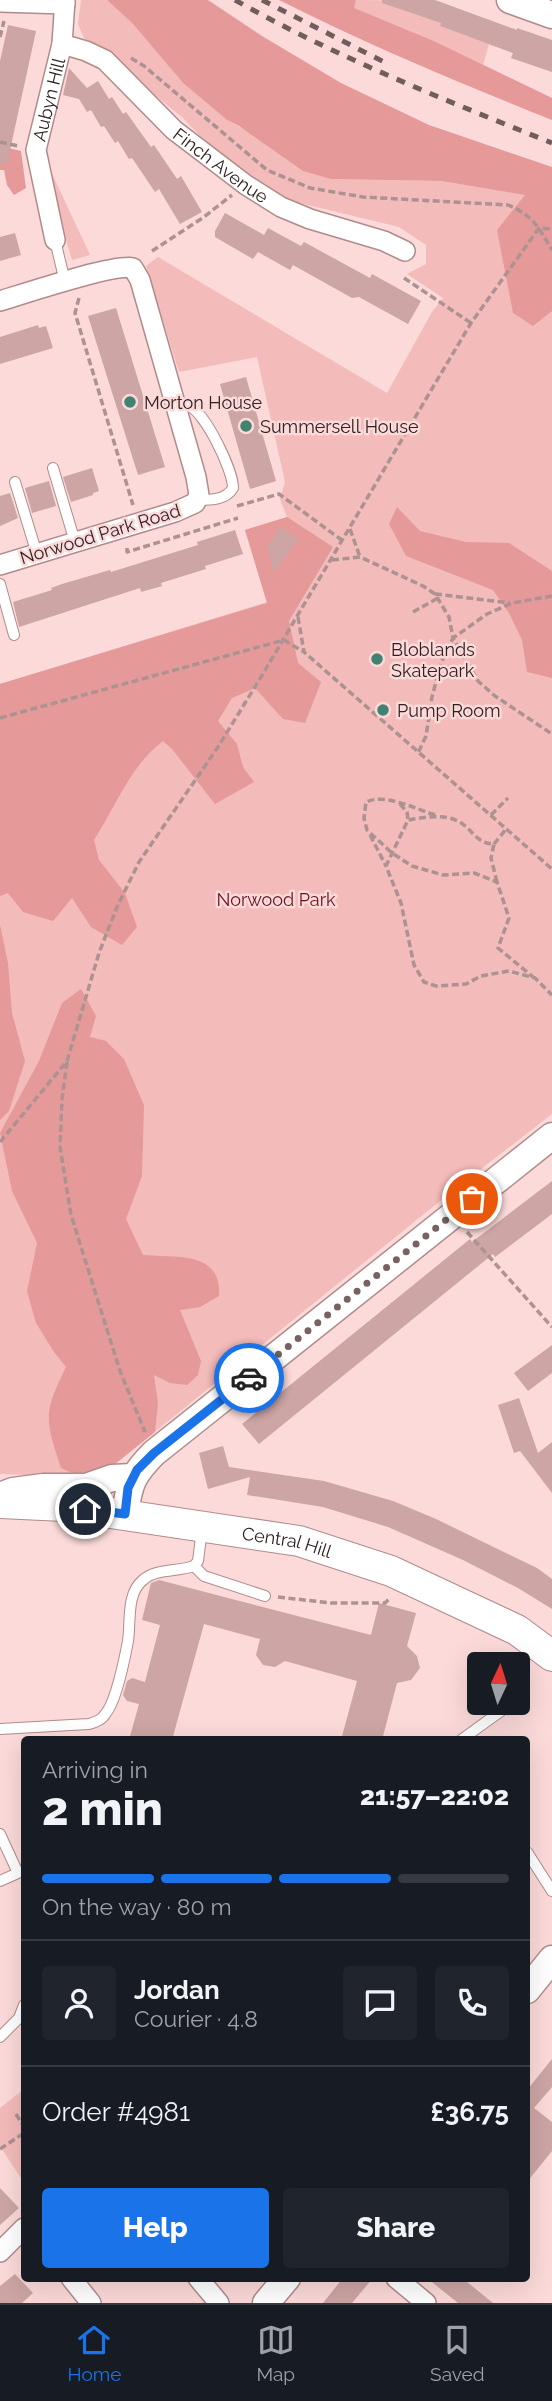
<!DOCTYPE html>
<html lang="en">
<head>
<meta charset="utf-8">
<style>
	:root { --surface:#171b24; --page:#20242c; --text:#f1f3f6; --muted:#9ea1a6; --line:#363941; --accent:#1a73e8 }
	body { margin:0; font-family:Raleway,sans-serif; background:var(--page); color:var(--text); height:100vh; display:flex; flex-direction:column; font-size:26px; white-space:nowrap }
	* { box-sizing:border-box; margin:0 }
	p { font-size:23px; color:var(--muted) }
	.icon { flex:none; width:38px; height:38px; fill:none; stroke:currentColor; stroke-width:2; stroke-linecap:round; stroke-linejoin:round }
	.map { position:relative; flex:1; overflow:hidden }
	.panel { position:absolute; left:21px; top:1736px; width:509px; height:546px; display:flex; flex-direction:column; background:var(--surface); border-radius:7px; box-shadow:0 7px 28px #0002 }
	.panel>* { flex:none }
	.needle { width:46px; rotate:4deg }
	.fabs { position:absolute; left:467px; top:1652px; display:grid; gap:14px }
	.fabs a { display:grid; place-items:center; width:63px; height:63px; border-radius:7px; background:var(--surface); box-shadow:0 7px 28px #0002; font-size:35px }
	.pin { position:absolute; display:grid; place-items:center; width:60px; height:60px; color:#fff; margin:-30px; border:4px solid #fff; border-radius:50%; box-shadow:0 2px 7px #0007 }
	.courier { position:absolute; display:grid; place-items:center; width:70px; height:70px; margin:-35px; border:5px solid #1a73e8; border-radius:50%; background:#fff; color:#222; box-shadow:0 2px 9px #0007 }
	.summary em { font-style:normal; font-weight:800 }
	.summary div { display:flex; flex-direction:column-reverse }
	.summary { display:flex; align-items:center; justify-content:space-between; height:119px; padding:0 21px }
	h1 { font-size:46px; font-weight:800; line-height:52px }
	.bar { display:grid; grid-template-columns:repeat(4,1fr); gap:10px 7px; align-content:center; height:84px; padding:0 21px }
	.bar i { height:9px; border-radius:5px; background:var(--line) }
	.bar .on { background:var(--accent) }
	.bar p { grid-column:span 4 }
	.line { display:flex; align-items:center; gap:18px; padding:0 21px; border-top:2px solid var(--line) }
	.line div { flex:1 }
	.round { display:grid; place-items:center; flex:none; width:74px; height:74px; border-radius:7px; background:var(--page) }
	.primary-button { display:flex; gap:14px; margin-top:auto; padding:14px 21px }
	.primary-button a { flex:1; height:80px; border-radius:7px; background:var(--accent); color:#fff; font-size:28px; font-weight:800; line-height:80px; text-align:center }
	.primary-button a+a { background:var(--page); color:var(--text) }
	.menu { display:flex; justify-content:space-around; align-items:center; height:98px; border-top:2px solid var(--line); background:var(--surface); font-size:19px; color:var(--muted) }
	.menu a { display:grid; justify-items:center; gap:4px }
	.menu .on { color:var(--accent) }
	.map>svg:first-child { display:block }
</style>
</head>
<body>
<div class="map">
<svg width="552" height="2303" viewBox="0 0 552 2303">
	<rect width="100%" height="100%" fill="#fbdad9"/>
	<g fill="#f3bbba">
		<polygon points="81,0 107,0 134,25 183,83 227,120 331,179 441,181 526,195 552,197 552,1114 445,1197 115,1464 81,1477 0,1474 0,684 267,602 245,530 287,517 280,499 285,482 257,357 179,372 146,266 158,257 387,393 432,312 443,298 407,274 426,264 426,245 399,227 287,200 217,154 183,118 84,38 78,24"/>
		<path d="M 356,0 C 366,0 382,0 391,1 C 417,10 412,22 444,14 L 440,26 L 489,44 L 483,65 L 434,41 L 353,8 Z"/>
		<polygon points="47,163 90,255 72,260 45,167"/>
		<polygon points="24,2089 24,2183 0,2146 0,2108"/>
	</g>
	<g fill="#e59999">
		<polygon points="107,0 208,0 262,36 341,83 429,125 552,167 552,311 533,326 513,313 497,230 525,195 441,181 331,179 303,171 239,126 227,120 183,83 133,24"/>
		<path d="M 279,0 L 356,0 L 354,8 L 434,41 L 552,98 L 552,120 C 460,83 368,45 279,0 Z"/>
		<polygon points="0,146 21,151 26,188 14,195 7,185 4,170 0,170"/>
		<polygon points="397,507 420,531 466,542 509,543 552,571 552,678 527,672 522,640 509,613 493,590 406,556 389,524"/>
		<path d="M 287,517 L 333,547 L 289,621 L 298,663 L 321,682 L 305,723 L 283,719 L 255,688 L 232,698 L 218,721 L 237,744 L 243,767 L 254,782 L 215,804 L 172,749 L 163,741 C 130,766 116,806 94,840 L 99,860 L 125,893 L 137,927 L 122,945 L 91,927 L 72,898 L 53,921 L 23,912 L 8,893 L 0,896 L 0,684 L 267,603 L 245,530 Z"/>
		<polygon points="0,925 8,963 12,1013 25,1061 9,1111 0,1120"/>
		<path d="M 81,989 L 96,1016 L 90,1037 L 106,1041 L 124,1059 L 144,1105 L 142,1176 L 126,1219 L 143,1255 C 175,1258 222,1250 219,1296 L 200,1307 L 180,1310 L 201,1361 L 198,1375 L 187,1385 L 170,1383 L 154,1375 L 158,1403 L 155,1432 L 115,1464 L 81,1477 L 61,1468 C 45,1419 43,1414 66,1367 L 54,1352 L 36,1323 L 27,1291 L 37,1243 L 12,1191 L 0,1133 L 39,1061 L 62,1003 Z"/>
	</g>
	<g fill="#cca5a4">
		<polygon points="382,0 435,0 517,30 517,28 552,40 552,72 511,58 513,53 440,26 441,23 382,3"/>
		<polygon points="8,25 36,31 7,164 0,163 0,61"/>
		<polygon points="69,68 87,88 98,81 109,99 112,97 123,114 126,112 151,147 154,145 177,179 181,176 202,212 180,224 159,189 155,192 132,158 129,159 118,141 115,143 104,126 101,127 91,110 87,112 79,99 63,95"/>
		<polygon points="225,213 264,235 268,228 301,246 304,242 370,278 372,274 421,301 408,324 359,297 352,298 293,265 290,270 258,252 253,259 215,237 215,231"/>
		<polygon points="15,233 21,255 0,261 0,237"/>
		<polygon points="116,308 165,467 138,475 88,316"/>
		<polygon points="38,325 39,328 46,326 53,348 0,364 0,337"/>
		<polygon points="246,377 276,481 250,489 220,384"/>
		<polygon points="92,468 99,491 93,493 93,495 71,502 63,477"/>
		<polygon points="49,481 56,506 32,513 25,488"/>
		<polygon points="10,493 18,518 0,526 0,496"/>
		<polygon points="281,527 298,539 274,572 267,546"/>
		<polygon points="235,530 243,554 205,566 206,569 161,583 162,586 141,592 140,588 19,627 13,602 52,590 51,588 62,584 110,570 111,572 198,545 197,542"/>
		<polygon points="552,1181 552,1214 495,1257 493,1254 259,1444 242,1424 470,1239 472,1242"/>
		<polygon points="552,1345 552,1373 528,1391 514,1373"/>
		<polygon points="519,1398 538,1453 552,1442 552,1493 520,1451 514,1453 498,1405"/>
		<polygon points="223,1446 229,1467 324,1481 393,1501 436,1519 537,1568 552,1579 552,1609 518,1588 463,1560 388,1527 323,1507 247,1495 250,1477 208,1489 199,1453"/>
		<polygon points="159,1580 371,1635 379,1603 416,1613 407,1646 417,1656 420,1668 411,1680 397,1683 382,1740 341,1740 357,1681 285,1661 275,1667 263,1665 256,1655 260,1639 204,1624 172,1740 129,1740 139,1704 127,1701 123,1695 127,1681 132,1678 145,1682 160,1625 142,1620 151,1583"/>
		<polygon points="552,2059 552,2087 534,2108 552,2122 552,2151 527,2182 527,2090"/>
		<polygon points="0,2188 19,2208 0,2225"/>
		<polygon points="15,2274 33,2293 22,2303 0,2303 0,2286"/>
		<polygon points="343,2278 373,2278 352,2303 323,2303"/>
		<polygon points="427,2278 462,2278 493,2303 458,2303"/>
	</g>
	<g fill="none" stroke-linecap="round" stroke-linejoin="round">
		<defs>
			<g id="lane">
				<polyline points="55,240 65,282"/>
				<path d="M 176,407 L 189,406 C 205,412 233,470 233,488 C 226,500 211,500 198,500"/>
				<polyline points="53,468 75,542"/>
				<polyline points="15,482 37,554"/>
				<polyline points="0,584 14,635"/>
				<polyline points="194,1566 204,1576 265,1596"/>
				<path d="M 0,1729 L 89,1724 C 96,1722 102,1720 106,1713 C 116,1701 125,1657 128,1641 C 131,1621 126,1594 143,1580 C 156,1568 178,1572 194,1566 L 198,1561 L 202,1529"/>
				<polyline points="461,1740 512,1703"/>
				<polyline points="0,1834 18,1873 0,1881"/>
				<polyline points="527,1852 552,1891"/>
				<polyline points="0,2037 19,2018 24,2005"/>
			</g>
			<g id="street">
				<polyline points="0,2 65,4"/>
				<path id="s1" d="M 62,44 L 86,51 L 105,60 L 174,130 L 246,185 L 281,207 L 310,219 L 384,241 L 405,251"/>
				<path id="s2" d="M 55,240 L 36,150 L 62,44 L 65,0"/>
				<path d="M 0,301 C 23,294 116,263 133,268 L 140,280 L 196,477 L 199,495 L 195,503 L 175,512 L 0,565"/>
				<polyline points="0,2252 24,2228"/>
				<polyline points="71,2278 91,2303"/>
				<polyline points="198,2278 219,2303"/>
				<polyline points="396,2278 426,2303"/>
			</g>
			<g id="secondary">
				<polyline points="510,0 552,15"/>
				<polyline points="0,1496 13,1491 43,1487 86,1487 112,1478 133,1477"/>
				<path d="M 125,1514 C 129,1484 132,1475 154,1453 L 552,1136"/>
				<polyline points="527,1990 552,1959"/>
				<polyline points="266,2303 287,2278"/>
			</g>
			<g id="primary">
				<path id="s3" d="M 0,1503 L 64,1506 L 299,1541 L 391,1571 L 517,1630 L 552,1656"/>
			</g>
		</defs>
		<use href="#lane" stroke="#b18b8b" stroke-width="12"/>
		<use href="#street" stroke="#b18b8b" stroke-width="22"/>
		<use href="#secondary" stroke="#b18b8b" stroke-width="29"/>
		<use href="#primary" stroke="#b18b8b" stroke-width="32"/>
		<g stroke="#ac9291" stroke-width="3.5" stroke-dasharray="7 3.5" stroke-linecap="butt">
			<polyline points="0,37 4,21"/>
			<path d="M 131,58 L 144,66 L 267,170 L 310,188 L 363,197 L 508,205 C 534,216 538,227 552,250"/>
			<polyline points="0,142 18,146"/>
			<polyline points="152,251 204,217 232,195"/>
			<polyline points="404,278 471,323"/>
			<polyline points="79,298 75,313 133,505"/>
			<polyline points="237,506 279,494 343,541"/>
			<polyline points="350,529 360,557"/>
			<polyline points="127,548 127,552 238,518"/>
			<polyline points="332,560 360,557 423,586 435,594 449,617 453,638 441,663 432,697 426,736 418,753"/>
			<polyline points="435,594 510,603"/>
			<polyline points="552,596 512,603 487,614 453,638 478,681 495,696 552,734"/>
			<polyline points="413,612 438,598"/>
			<polyline points="298,617 304,652 552,869"/>
			<polyline points="0,718 284,640 304,652"/>
			<polyline points="400,804 407,812 408,820"/>
			<path d="M 435,815 C 416,809 385,793 366,802 L 364,818 L 367,830 L 392,853 L 412,866 L 443,875 L 474,873 L 497,882 L 509,918 L 498,948 L 533,977"/>
			<polyline points="491,815 508,798"/>
			<polyline points="370,835 386,866"/>
			<polyline points="494,844 506,829"/>
			<path d="M 497,882 L 491,858 L 494,844 C 476,844 472,828 458,821 C 443,814 424,817 408,820 L 386,866 L 401,903 L 414,965 L 424,982 L 436,986 L 466,984 L 481,976 L 509,971 L 535,978 L 552,995"/>
			<polyline points="67,1062 62,1099 60,1147 71,1215 120,1371 145,1432"/>
			<polyline points="0,1142 67,1061 99,953 117,907 139,862 218,747 261,677 471,323 539,228 552,229"/>
			<polyline points="467,1232 552,1327"/>
			<polyline points="278,1597 331,1603 385,1603 390,1598"/>
			<polyline points="16,2114 24,2127"/>
			<polyline points="0,2149 24,2133"/>
		</g>
		<use href="#lane" stroke="#fff" stroke-width="10"/>
		<use href="#street" stroke="#fff" stroke-width="19"/>
		<use href="#secondary" stroke="#fff" stroke-width="26"/>
		<use href="#primary" stroke="#fff" stroke-width="30"/>
		<g stroke="#715d5c" stroke-width="5" stroke-dasharray="9 9" stroke-linecap="butt">
			<path d="M 235,0 C 336,57 445,100 552,143"/>
			<polyline points="262,0 390,65"/>
		</g>
	</g>
	<g fill="none" stroke-linecap="round" stroke-linejoin="round">
		<polyline stroke="#776261" stroke-width="7" stroke-dasharray="0 12.6" points="249,1378 472,1199"/>
		<polyline stroke="#1a73e8" stroke-width="9" points="85,1509 125,1514 128,1488 137,1470 154,1453 249,1378"/>
	</g>
	<g fill="#428271" stroke="#fbdad9" stroke-width="2.5">
		<circle cx="130" cy="402" r="7"/>
		<circle cx="246" cy="426" r="7"/>
		<circle cx="377" cy="659" r="7"/>
		<circle cx="383" cy="710" r="7"/>
	</g>
	<g text-anchor="middle" dominant-baseline="central" stroke-width="5" stroke-linejoin="round" paint-order="stroke">
		<g font-size="18" fill="#302121" stroke="#fbdad9">
			<text stroke="none"><textPath href="#s2" startOffset="144">Aubyn Hill</textPath></text>
			<text stroke="none"><textPath href="#s1" startOffset="203">Finch Avenue</textPath></text>
			<text transform="translate(100 534) rotate(-17)">Norwood Park Road</text>
			<text stroke="none"><textPath href="#s3" startOffset="290">Central Hill</textPath></text>
		</g>
		<g font-size="18" fill="#302121" stroke="#fbdad9" text-anchor="start">
			<text x="144" y="402">Morton House</text>
			<text x="260" y="426">Summersell House</text>
			<text x="391" y="649">Bloblands<tspan x="391" dy="21">Skatepark</tspan></text>
			<text x="397" y="710">Pump Room</text>
		</g>
		<g font-size="18" fill="#6a101e" stroke="#fbdad9">
			<text x="276" y="899">Norwood Park</text>
		</g>
	</g>
</svg>
<div class="fabs">
<a><svg class="needle" viewBox="-14 -14 28 28"><path d="M0-13l5 13h-10z" fill="#e53935"/><path d="M0 13l5-13h-10z" fill="#9ea1a6"/></svg></a>
</div>
<div class="pin" style="left:472px;top:1199px;background:#ea580c"><svg class="icon" aria-label="bag" viewBox="0 0 24 24"><path d="M5 8h14l-1 12H6zM9 8a3 3 0 0 1 6 0"/></svg></div>
<div class="pin" style="left:85px;top:1509px;background:#1f2937"><svg class="icon" aria-label="home" viewBox="0 0 24 24"><path d="M3 11l9-7 9 7M6 9v11h12V9"/></svg></div>
<div class="courier" style="left:249px;top:1378px"><svg class="icon" aria-label="car" viewBox="0 0 24 24"><path d="M5 17H2v-5l4-1 3-4h7l3 4 3 1v5h-3M9 17h6M6 11h13"/><circle cx="7" cy="17" r="2"/><circle cx="17" cy="17" r="2"/></svg></div>
<section class="panel">
<div class="summary"><div><h1>2 min</h1><p>Arriving in</p></div><em>21:57–22:02</em></div>
<div class="bar"><i class="on"></i><i class="on"></i><i class="on"></i><i></i><p>On the way · 80 m</p></div>
<div class="line" style="height:126px"><a class="round"><svg class="icon" aria-label="person" viewBox="0 0 24 24"><circle cx="12" cy="8" r="4"/><path d="M4 21q1-7 8-7t8 7"/></svg></a><div><b>Jordan</b><p>Courier · 4.8</p></div><a class="round"><svg class="icon" aria-label="chat" viewBox="0 0 24 24"><path d="M4 5h16v11H9l-5 4z"/></svg></a><a class="round"><svg class="icon" aria-label="phone" viewBox="0 0 24 24"><path d="M5 4h4l2 5-3 2q2 4 5 5l2-3 5 2v4C11 20 4 13 5 4z"/></svg></a></div>
<div class="line" style="height:91px"><div>Order #4981</div><b>£36.75</b></div>
<div class="primary-button"><a>Help</a><a>Share</a></div>
</section>
</div>
<nav class="menu">
<a class="on"><svg class="icon" aria-label="home" viewBox="0 0 24 24"><path d="M3 11l9-7 9 7M6 9v11h12V9"/></svg>Home</a>
<a><svg class="icon" aria-label="map" viewBox="0 0 24 24"><path d="M3 6l6-2 6 2 6-2v14l-6 2-6-2-6 2zM9 4v14M15 6v14"/></svg>Map</a>
<a><svg class="icon" aria-label="saved" viewBox="0 0 24 24"><path d="M7 4h10v16l-5-4-5 4z"/></svg>Saved</a>
</nav>
</body>
</html>
